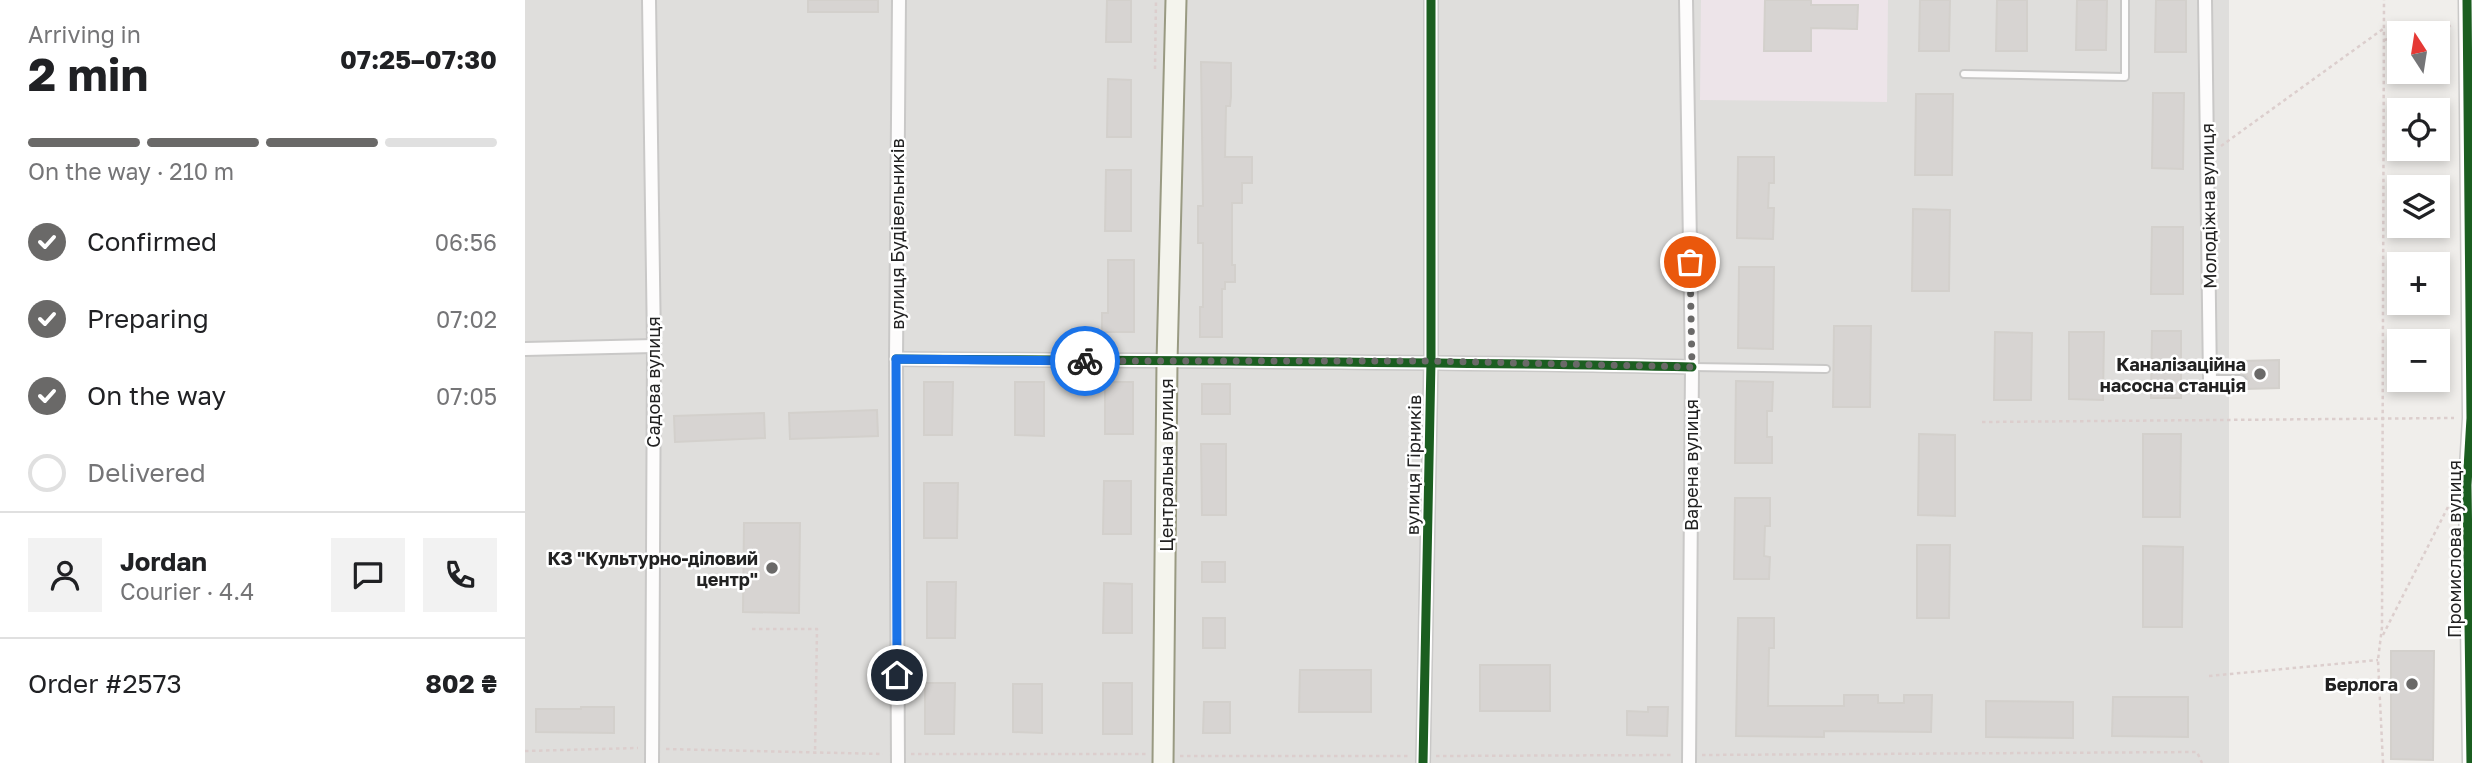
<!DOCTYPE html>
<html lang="en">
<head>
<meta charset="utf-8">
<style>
	:root { --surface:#fff; --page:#f2f2f2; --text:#202124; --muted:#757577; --line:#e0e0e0; --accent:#6a6968 }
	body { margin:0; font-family:"Golos Text",sans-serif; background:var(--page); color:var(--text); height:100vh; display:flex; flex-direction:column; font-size:26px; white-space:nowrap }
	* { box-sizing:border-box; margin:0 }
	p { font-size:23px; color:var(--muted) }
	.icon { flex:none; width:38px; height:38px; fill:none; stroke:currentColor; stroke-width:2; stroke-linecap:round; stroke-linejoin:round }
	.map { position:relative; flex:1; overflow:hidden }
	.side { display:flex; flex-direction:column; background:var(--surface); width:525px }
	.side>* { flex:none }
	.needle { width:46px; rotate:348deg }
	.controls { position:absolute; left:1862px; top:21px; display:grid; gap:14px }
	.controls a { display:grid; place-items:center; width:63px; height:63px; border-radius:0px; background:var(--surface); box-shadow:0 4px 10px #0003; font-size:35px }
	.pin { position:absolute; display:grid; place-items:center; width:60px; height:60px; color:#fff; margin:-30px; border:4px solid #fff; border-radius:50%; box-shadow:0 2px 7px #0007 }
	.courier { position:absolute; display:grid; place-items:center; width:70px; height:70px; margin:-35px; border:5px solid #1a73e8; border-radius:50%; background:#fff; color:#222; box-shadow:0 2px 9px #0007 }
	.headline em { font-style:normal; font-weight:700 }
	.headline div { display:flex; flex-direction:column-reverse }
	.headline { display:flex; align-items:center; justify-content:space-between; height:119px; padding:0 28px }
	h1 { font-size:46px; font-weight:700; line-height:52px }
	.bar { display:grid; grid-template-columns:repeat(4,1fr); gap:10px 7px; align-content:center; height:84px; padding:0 28px }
	.bar i { height:9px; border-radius:5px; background:var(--line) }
	.bar .current { background:var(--accent) }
	.bar p { grid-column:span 4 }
	.line { display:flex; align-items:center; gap:18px; padding:0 28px; border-top:2px solid var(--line) }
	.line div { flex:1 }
	.round { display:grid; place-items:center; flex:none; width:74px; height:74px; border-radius:0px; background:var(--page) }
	ol { padding:0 28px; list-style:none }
	li { display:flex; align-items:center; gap:21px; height:77px }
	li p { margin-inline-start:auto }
	li .icon { padding:7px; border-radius:50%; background:var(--accent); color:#fff; stroke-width:4 }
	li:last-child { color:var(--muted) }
	li i { width:38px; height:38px; border:4px solid var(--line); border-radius:50% }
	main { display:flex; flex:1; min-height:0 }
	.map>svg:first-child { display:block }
</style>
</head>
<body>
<main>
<section class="side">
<div class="headline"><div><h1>2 min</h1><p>Arriving in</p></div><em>07:25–07:30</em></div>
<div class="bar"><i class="current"></i><i class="current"></i><i class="current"></i><i></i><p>On the way · 210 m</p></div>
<ol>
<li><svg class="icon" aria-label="check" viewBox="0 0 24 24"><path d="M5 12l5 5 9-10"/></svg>Confirmed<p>06:56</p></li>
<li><svg class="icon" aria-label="check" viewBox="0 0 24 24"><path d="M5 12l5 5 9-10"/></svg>Preparing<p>07:02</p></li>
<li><svg class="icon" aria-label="check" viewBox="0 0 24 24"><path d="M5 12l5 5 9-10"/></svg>On the way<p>07:05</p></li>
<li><i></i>Delivered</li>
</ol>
<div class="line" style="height:126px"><a class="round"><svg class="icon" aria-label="person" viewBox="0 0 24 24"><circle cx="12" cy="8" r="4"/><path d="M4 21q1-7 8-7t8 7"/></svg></a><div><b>Jordan</b><p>Courier · 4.4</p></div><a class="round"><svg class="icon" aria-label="chat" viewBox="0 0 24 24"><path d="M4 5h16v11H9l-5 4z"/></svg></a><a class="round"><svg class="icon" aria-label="phone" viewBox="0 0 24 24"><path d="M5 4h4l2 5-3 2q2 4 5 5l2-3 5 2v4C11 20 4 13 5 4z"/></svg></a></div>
<div class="line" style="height:91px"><div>Order #2573</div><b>802 ₴</b></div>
</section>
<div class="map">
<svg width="1947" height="763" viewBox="0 0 1947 763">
	<rect width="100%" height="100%" fill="#f0eeeb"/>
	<rect fill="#dfdedc" x="0" y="0" width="1704" height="763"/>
	<polygon fill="#ede4e9" points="1176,0 1363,0 1362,102 1175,100"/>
	<g fill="#d7d4d2" stroke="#d3d0cc" stroke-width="2">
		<rect x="283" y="0" width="70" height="12"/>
		<polygon points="582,0 606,0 606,42 581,42"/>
		<polygon points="1240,0 1286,0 1286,5 1333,5 1332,29 1286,28 1286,51 1239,51"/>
		<polygon points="1395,0 1425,0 1424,51 1394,51"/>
		<polygon points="1472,0 1502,0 1502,51 1471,51"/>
		<polygon points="1552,0 1582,0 1581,50 1551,50"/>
		<polygon points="1631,0 1661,0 1661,52 1630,52"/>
		<polygon points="676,62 706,63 706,97 705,106 701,106 700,157 727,157 727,183 717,183 717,203 707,203 707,265 710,265 710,282 700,282 700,289 697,289 697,337 675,337 675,307 678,307 678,243 673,243 673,206 678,206"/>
		<polygon points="583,79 606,80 606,137 582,137"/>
		<polygon points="1628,93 1659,93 1658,169 1627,168"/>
		<polygon points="1391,94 1428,94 1427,175 1390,175"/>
		<polygon points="1213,157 1249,157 1249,183 1244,183 1243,208 1249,208 1248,239 1212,238"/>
		<polygon points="581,170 606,170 606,231 580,231"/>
		<polygon points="1388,209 1425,210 1424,291 1387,291"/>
		<polygon points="1627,227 1658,227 1658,294 1626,294"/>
		<polygon points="583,260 609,260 609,332 577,332 577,313 583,313"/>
		<polygon points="1214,267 1249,267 1248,349 1213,348"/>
		<polygon points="1309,326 1346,326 1345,407 1308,407"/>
		<polygon points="1627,331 1656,331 1656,398 1626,398"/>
		<polygon points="1470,332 1507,333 1506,400 1469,400"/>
		<polygon points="1544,332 1579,332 1578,400 1544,399"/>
		<polygon points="1754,360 1754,388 1720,389 1724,381 1722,377 1716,373 1716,361"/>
		<polygon points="1211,381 1248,382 1247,411 1242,411 1242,437 1247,437 1247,463 1210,463"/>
		<polygon points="399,382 428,382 427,435 399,435"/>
		<polygon points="490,382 519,382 519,436 490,435"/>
		<rect x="580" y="382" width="28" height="52"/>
		<rect x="677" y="384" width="28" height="30"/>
		<polygon points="352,410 353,436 265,439 264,413"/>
		<polygon points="239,413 240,438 150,442 149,416"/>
		<polygon points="1394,434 1430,435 1430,516 1393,515"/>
		<polygon points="1618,434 1656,434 1655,517 1618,517"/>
		<polygon points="676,444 701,444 701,515 677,515"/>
		<polygon points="579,481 606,481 606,534 578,534"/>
		<polygon points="399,483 433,483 432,538 399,538"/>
		<polygon points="1210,498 1245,498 1245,526 1240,526 1239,556 1245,557 1244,579 1209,579"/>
		<polygon points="219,523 275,523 274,613 218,612"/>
		<polygon points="1392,545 1425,545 1424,618 1392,618"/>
		<polygon points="1618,546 1658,547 1657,627 1618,627"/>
		<rect x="677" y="562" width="23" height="20"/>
		<polygon points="402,582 431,582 430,638 402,638"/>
		<polygon points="579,583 607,584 607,633 578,633"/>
		<rect x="678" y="618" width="22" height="30"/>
		<polygon points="1213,618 1249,618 1249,648 1244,648 1243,706 1319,706 1319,695 1353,695 1353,703 1379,703 1379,695 1407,695 1406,732 1299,731 1299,737 1211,736"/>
		<polygon points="1866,651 1909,651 1908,760 1866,759"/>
		<rect x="955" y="665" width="70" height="46"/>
		<polygon points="775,670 846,670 846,712 774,712"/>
		<polygon points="400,683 430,683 429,734 400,734"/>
		<rect x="578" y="683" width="29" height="51"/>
		<polygon points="488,684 517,684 517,733 488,732"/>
		<polygon points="1588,697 1663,697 1663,737 1587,736"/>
		<polygon points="1461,701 1548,702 1548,738 1461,737"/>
		<polygon points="679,702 705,702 705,733 678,733"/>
		<polygon points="56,707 89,707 89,733 11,732 11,709 56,709"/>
		<polygon points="1123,707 1143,707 1142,736 1102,735 1102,711 1123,712"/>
	</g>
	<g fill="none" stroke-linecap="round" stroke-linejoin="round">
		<defs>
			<g id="service">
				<polyline points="1439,74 1600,77 1600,0"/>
				<polyline points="1167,367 1301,369"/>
			</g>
			<g id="minor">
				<polyline points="124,0 129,346 127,763"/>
				<polyline points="1161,0 1167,367 1164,763"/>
				<polyline points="1680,0 1685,382 1715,382"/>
				<polyline points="0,349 129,346"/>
				<path d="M 371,359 C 636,361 901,361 1167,367"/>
				<polyline points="373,763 371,359 374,0"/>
				<polyline points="898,763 906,361 906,0"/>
			</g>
			<polyline id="tertiary" points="1942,0 1946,418 1942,485 1946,763"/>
			<polyline id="secondary" points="638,763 642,362 651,0"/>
		</defs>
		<use href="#service" stroke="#c9c8c7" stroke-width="10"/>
		<use href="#minor" stroke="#c9c8c7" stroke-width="16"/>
		<use href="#tertiary" stroke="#c9c8c7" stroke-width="19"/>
		<use href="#secondary" stroke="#999a82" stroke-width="23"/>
		<g stroke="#dccecd" stroke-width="2.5" stroke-dasharray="3.5 3.5" stroke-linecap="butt">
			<polyline points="1891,33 1926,26"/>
			<polyline points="1859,40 1874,37"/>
			<polyline points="630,69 631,0"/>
			<polyline points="1696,146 1858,29"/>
			<polyline points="1457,422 1929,418"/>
			<polyline points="227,629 292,629 290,754"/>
			<polyline points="1858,635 1926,501"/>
			<polyline points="1684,676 1853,660"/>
			<polyline points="141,749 358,754"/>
			<polyline points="0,751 113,748"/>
			<polyline points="386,754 621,754"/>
			<polyline points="1177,755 1672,752 1677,763"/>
			<polyline points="655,756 883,756"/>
			<polyline points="911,756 1149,755"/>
			<polyline points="1858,763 1853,660 1857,627 1859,0"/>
		</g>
		<use href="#service" stroke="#fdfcfc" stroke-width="6"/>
		<use href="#minor" stroke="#fdfcfc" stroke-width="12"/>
		<use href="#tertiary" stroke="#fdfcfc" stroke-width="16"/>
		<use href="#secondary" stroke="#f4f4ed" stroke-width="19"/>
		<defs>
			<g id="cycleway">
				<polyline points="1942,0 1946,418 1942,485 1946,763"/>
				<path d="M 371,359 C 636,361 901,361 1167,367"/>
				<polyline points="898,763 906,361 906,0"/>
			</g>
		</defs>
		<use href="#cycleway" stroke="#fff" stroke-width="13"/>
		<use href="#cycleway" stroke="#1b5e20" stroke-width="9"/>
	</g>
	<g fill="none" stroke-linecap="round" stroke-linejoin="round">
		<polyline stroke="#6a6968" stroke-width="7" stroke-dasharray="0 12.6" points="560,361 906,361 1167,367 1165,262"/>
		<polyline stroke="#1a73e8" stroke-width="9" points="372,675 371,359 560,361"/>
	</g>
	<g fill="#6a6968" stroke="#fff" stroke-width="2.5">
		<circle cx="1735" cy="374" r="7"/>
		<circle cx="247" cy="568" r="7"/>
		<circle cx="1887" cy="684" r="7"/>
	</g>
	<g text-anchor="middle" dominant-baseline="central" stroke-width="5" stroke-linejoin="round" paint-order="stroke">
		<g font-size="18" fill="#222" stroke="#fff">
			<text transform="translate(1683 206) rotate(-91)">Молодіжна вулиця</text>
			<text transform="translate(372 234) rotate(-90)">вулиця Будівельників</text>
			<text transform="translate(128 382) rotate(-90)">Садова вулиця</text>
			<text transform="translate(641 465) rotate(-90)">Центральна вулиця</text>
			<text transform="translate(888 465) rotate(-89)">вулиця Гірників</text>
			<text transform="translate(1166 465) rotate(-90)">Варена вулиця</text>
			<text transform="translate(1929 549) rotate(-90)">Промислова вулиця</text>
		</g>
		<g font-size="18" font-weight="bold" fill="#222" stroke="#fff" text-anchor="end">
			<text x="1721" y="364">Каналізаційна<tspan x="1721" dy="21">насосна станція</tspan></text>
			<text x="233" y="558">КЗ "Культурно-діловий<tspan x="233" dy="21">центр"</tspan></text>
			<text x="1873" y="684">Берлога</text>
		</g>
	</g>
</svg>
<div class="controls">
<a><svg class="needle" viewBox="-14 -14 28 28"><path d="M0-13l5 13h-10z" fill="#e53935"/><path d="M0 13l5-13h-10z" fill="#757577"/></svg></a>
<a><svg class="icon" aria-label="locate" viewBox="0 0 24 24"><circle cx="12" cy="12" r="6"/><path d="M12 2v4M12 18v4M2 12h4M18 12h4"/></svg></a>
<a><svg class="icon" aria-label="layers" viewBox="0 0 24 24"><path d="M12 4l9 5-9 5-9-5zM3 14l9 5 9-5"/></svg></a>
<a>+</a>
<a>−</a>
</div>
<div class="pin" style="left:1165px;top:262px;background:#ea580c"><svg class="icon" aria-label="bag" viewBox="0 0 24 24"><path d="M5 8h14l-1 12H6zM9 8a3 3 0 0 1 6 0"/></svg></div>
<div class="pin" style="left:372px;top:675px;background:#1f2937"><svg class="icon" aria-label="home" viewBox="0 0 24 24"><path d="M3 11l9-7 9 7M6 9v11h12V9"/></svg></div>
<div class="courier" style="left:560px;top:361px"><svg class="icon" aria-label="bike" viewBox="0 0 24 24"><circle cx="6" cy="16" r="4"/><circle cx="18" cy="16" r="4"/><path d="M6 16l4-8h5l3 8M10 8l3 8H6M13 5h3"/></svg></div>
</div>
</main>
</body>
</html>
